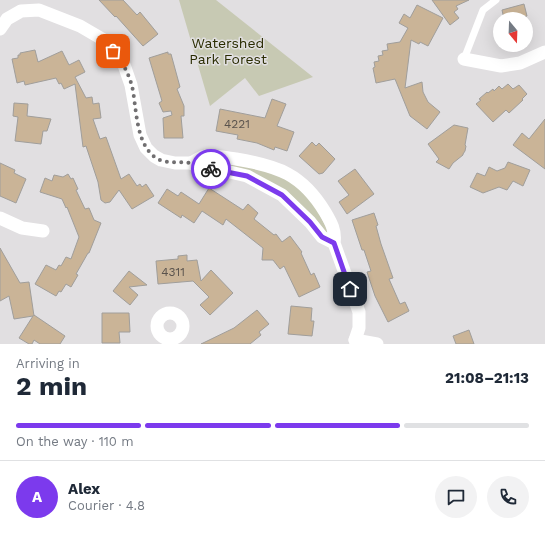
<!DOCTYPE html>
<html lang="en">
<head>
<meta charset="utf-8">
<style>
	:root { --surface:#fff; --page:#f2f2f3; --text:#1f2937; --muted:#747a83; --line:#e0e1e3; --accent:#7c3aed }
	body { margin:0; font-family:"Work Sans",sans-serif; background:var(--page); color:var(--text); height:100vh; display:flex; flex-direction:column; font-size:15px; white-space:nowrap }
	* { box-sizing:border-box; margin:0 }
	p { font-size:13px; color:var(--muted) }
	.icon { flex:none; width:22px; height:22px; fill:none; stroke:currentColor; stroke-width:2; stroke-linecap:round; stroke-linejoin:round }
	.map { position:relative; height:344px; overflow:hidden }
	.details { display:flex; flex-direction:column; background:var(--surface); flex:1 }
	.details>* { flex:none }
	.needle { width:26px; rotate:161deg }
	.tools { position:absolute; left:493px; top:12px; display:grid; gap:8px }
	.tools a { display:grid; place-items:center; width:40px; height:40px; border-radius:50%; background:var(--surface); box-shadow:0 4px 16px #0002; font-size:20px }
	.pin { position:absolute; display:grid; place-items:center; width:34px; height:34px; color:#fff; margin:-17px; border-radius:8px; box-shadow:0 2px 6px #0006 }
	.courier { position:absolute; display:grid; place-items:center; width:40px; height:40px; margin:-20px; border:3px solid #7c3aed; border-radius:50%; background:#fff; color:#222; box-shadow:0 1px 5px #0007 }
	.summary em { font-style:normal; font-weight:700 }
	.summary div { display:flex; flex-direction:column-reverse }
	.summary { display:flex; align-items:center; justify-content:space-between; height:68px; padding:0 16px }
	h1 { font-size:26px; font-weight:700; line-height:30px }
	.bar { display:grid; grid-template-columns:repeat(4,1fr); gap:6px 4px; align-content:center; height:48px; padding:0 16px }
	.bar i { height:5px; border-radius:3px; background:var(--line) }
	.bar .selected { background:var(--accent) }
	.bar p { grid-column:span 4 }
	.line { display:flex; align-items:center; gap:10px; padding:0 16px; border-top:1px solid var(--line) }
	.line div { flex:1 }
	.round { display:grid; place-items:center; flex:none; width:42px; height:42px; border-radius:21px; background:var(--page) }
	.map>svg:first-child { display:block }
</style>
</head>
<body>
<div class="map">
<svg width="545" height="344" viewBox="0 0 545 344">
	<rect width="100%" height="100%" fill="#e1dfe1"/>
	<g fill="#c7c9b3">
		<polygon points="179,0 216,0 313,77 259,96 245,78 210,106"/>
		<polygon points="207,161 265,169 295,184 314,204 329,233 327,233 315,218 289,194"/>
	</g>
	<g fill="#cab497" stroke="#a09e9b">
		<polygon points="99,0 123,0 137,15 140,12 158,34 143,46 116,16 115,17"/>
		<polygon points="432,0 469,0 456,6 458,9 454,12 459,18 450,25"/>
		<polygon points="524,4 527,16 516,19 504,19 502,10"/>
		<polygon points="417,5 443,18 428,46 420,42 419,44 411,40 405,88 422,82 423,92 428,102 440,112 427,129 410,116 395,79 376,83 373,68 375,67 374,62 379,61 378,56 383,55 382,51 388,50 387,44 400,42 408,28 399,23 404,14 410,18"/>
		<polygon points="35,50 38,62 62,51 69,65 79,60 85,72 75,77 86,98 92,97 93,104 99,103 101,118 93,119 100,139 106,137 121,179 129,174 137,186 140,184 142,187 146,184 154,196 132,209 119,190 110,202 105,203 101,200 98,182 86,146 83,147 75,84 64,89 61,83 59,84 56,78 25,85 24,81 17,83 12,59 18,58 18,55 20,55 20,53"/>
		<polygon points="168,52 168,54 171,54 180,87 177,89 184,106 184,116 181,116 183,138 164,138 163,118 172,115 171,111 163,112 159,103 162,101 149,58"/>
		<polygon points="508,84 513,89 519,85 527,94 522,99 523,100 509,113 506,110 493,122 476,104 481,100 479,99 487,92 488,93 493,89 494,91 499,86 502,89"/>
		<polygon points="272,99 286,104 277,126 294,132 287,151 275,147 274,150 257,143 237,139 238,135 216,131 220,109 265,118"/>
		<polygon points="14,103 28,104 27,116 51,119 47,131 43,131 41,144 15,141 18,117 13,116"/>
		<polygon points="545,119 545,169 513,145 522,133 529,139"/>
		<polygon points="454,125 468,128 465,145 466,146 465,151 463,154 463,155 453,163 449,169 436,162 439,159 428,144"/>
		<polygon points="312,142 316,146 319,143 335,159 323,173 319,174 299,156"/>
		<polygon points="508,162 530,170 523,186 513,181 507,190 499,187 483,193 470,187 477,173 485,176 489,167 497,171 505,168"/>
		<polygon points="0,163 15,170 14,173 26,179 16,203 0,196"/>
		<polygon points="355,169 374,194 347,214 339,202 349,195 338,181"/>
		<polygon points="68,174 71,179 73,178 78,189 76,190 85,209 89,208 94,220 101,223 89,253 88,253 76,274 78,275 71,287 66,284 61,292 59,291 56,296 35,284 46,265 56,270 59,265 61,266 66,257 71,259 79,237 67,207 66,208 62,199 40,192 45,178 52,181 54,175 63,177"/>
		<polygon points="209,188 243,210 248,204 258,213 254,219 274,235 276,234 282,242 290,236 302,252 301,253 311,275 314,273 320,287 299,297 284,266 280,269 273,260 262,260 263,248 226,219 223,225 202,211 194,223 182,215 181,218 158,203 167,189 178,196 181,192 199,204"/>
		<polygon points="374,213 378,225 376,226 381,244 393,278 389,279 400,304 405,302 409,311 388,322 375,296 367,272 371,271 364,250 362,250 352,220"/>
		<polygon points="0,248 20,283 29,282 34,316 34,315 65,336 60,344 40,344 34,340 32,344 29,344 19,338 33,316 14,319 9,296 0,301"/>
		<polygon points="187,255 187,261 197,260 201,281 211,270 233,293 210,315 200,305 209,297 193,281 158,284 156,261 178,259 178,256"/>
		<polygon points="129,271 147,285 129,287 138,295 130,305 113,291"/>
		<polygon points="291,306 312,308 311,321 314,321 312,336 288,334"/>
		<polygon points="257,310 269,324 259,332 261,335 250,344 201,344 234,328"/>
		<polygon points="102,313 129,313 130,332 119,332 120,343 102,343"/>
		<polygon points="469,330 474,344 456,344 453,336"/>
	</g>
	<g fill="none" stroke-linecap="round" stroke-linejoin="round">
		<polyline stroke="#fff" stroke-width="7" points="464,59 483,10 496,0"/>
		<g stroke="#fff" stroke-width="13">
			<polyline points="0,29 7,19 21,11 39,10 80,26 104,40 123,62 131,85 140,135 146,148 154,156 161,160 175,163 191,163"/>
			<polyline points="464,59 501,66 520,63 545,52"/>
			<polyline points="0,218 22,228 43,231"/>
			<path d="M 334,243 C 336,231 331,222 325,212 C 302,174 278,166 236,159 C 226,158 211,154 202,157 C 198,159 194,161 191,163 L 201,168 L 217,169 L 247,176 L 282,195 L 310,222 L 322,237 L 334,243 L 359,312 L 359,328 L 355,340"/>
			<circle cx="170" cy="326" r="13"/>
			<polyline points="355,340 377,344"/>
		</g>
	</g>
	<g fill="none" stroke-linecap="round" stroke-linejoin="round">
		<path stroke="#716f71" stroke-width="4" stroke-dasharray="0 7.2" d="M 113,51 C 122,61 128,72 132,86 C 137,108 135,149 160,160 C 170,164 180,161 190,163 C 194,164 198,167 201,168 C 204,169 208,169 211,169"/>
		<polyline stroke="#7c3aed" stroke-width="5" points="211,169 247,176 282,195 310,222 322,237 334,243 350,289"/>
	</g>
	<g text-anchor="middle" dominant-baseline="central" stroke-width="3" stroke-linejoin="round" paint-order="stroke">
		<g font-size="12" fill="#5a534d">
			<text x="237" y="124">4221</text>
			<text x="173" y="272">4311</text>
		</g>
		<g font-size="14" fill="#2a2c01" stroke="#e1dfe1">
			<text x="228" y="43">Watershed<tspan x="228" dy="16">Park Forest</tspan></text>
		</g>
	</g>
</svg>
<div class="tools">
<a><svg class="needle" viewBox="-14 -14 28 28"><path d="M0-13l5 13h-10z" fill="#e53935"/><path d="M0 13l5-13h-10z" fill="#747a83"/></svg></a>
</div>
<div class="pin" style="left:113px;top:51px;background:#ea580c"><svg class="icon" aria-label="bag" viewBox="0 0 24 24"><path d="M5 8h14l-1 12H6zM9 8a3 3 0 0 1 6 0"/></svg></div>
<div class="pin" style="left:350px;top:289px;background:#1f2937"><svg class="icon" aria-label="home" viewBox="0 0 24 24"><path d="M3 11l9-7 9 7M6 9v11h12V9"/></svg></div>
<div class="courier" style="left:211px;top:169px"><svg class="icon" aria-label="bike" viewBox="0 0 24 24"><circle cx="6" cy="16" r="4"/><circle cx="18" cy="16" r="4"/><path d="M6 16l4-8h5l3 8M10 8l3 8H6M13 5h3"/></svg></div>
</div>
<section class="details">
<div class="summary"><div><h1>2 min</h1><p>Arriving in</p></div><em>21:08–21:13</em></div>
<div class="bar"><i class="selected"></i><i class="selected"></i><i class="selected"></i><i></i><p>On the way · 110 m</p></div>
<div class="line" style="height:72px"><b class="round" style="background:var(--accent);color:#fff">A</b><div><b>Alex</b><p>Courier · 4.8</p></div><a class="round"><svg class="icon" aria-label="chat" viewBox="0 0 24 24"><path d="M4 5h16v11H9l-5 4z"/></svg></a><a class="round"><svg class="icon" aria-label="phone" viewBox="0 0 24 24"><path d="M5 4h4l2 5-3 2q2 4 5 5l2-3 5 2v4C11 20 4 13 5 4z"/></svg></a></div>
</section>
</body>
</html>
